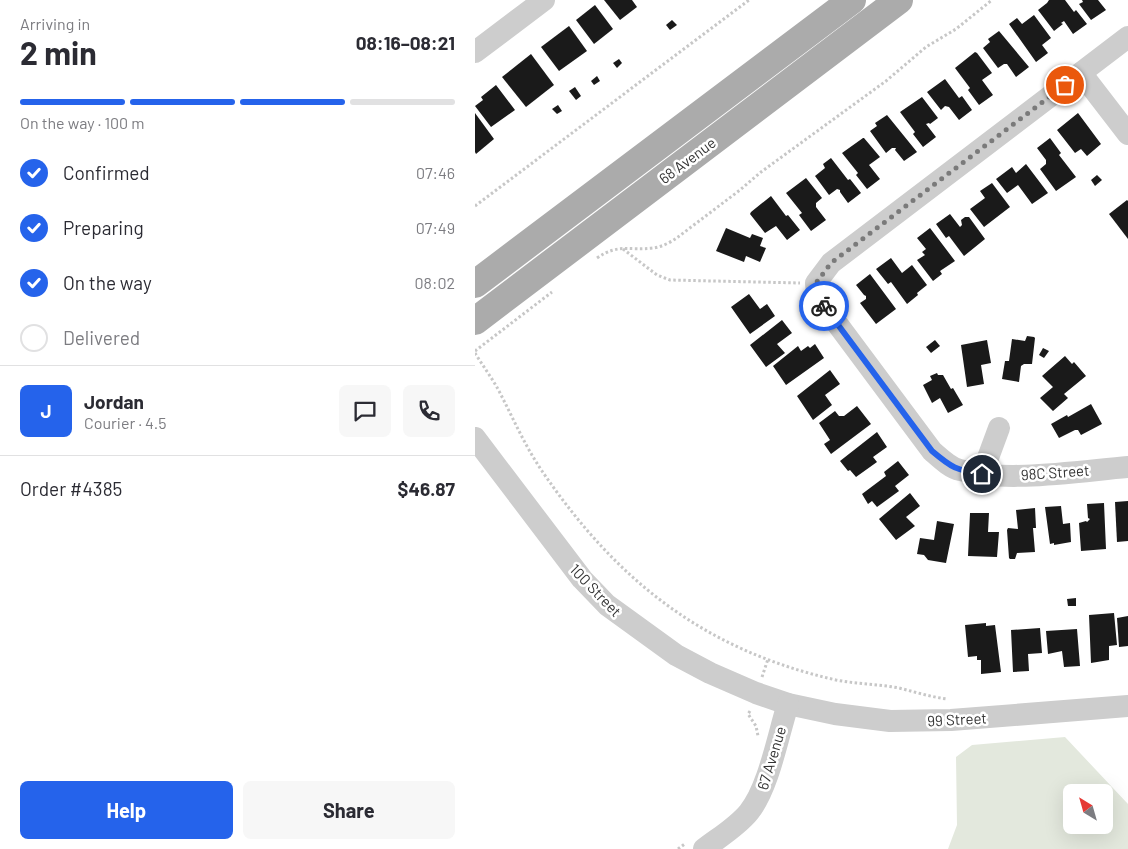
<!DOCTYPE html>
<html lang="en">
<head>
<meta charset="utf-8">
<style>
	:root { --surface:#fff; --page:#f7f7f7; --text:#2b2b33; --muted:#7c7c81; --line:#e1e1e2; --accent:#2563eb }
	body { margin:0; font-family:Barlow,sans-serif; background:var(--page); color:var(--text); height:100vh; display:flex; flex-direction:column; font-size:19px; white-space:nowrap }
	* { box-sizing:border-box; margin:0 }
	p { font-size:16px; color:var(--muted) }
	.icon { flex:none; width:28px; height:28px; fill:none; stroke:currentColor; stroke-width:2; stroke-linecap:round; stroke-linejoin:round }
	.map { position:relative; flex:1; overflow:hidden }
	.sheet { display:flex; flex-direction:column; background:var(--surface); width:475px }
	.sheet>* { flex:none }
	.needle { width:32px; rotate:323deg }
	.controls { position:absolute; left:588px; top:784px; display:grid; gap:10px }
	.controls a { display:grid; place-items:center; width:50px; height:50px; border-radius:8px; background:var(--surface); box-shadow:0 5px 20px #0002; font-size:25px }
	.pin { position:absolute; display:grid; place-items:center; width:42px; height:42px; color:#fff; margin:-21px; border:2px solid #fff; border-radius:50%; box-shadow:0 1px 5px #0007 }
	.courier { position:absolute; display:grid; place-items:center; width:50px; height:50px; margin:-25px; border:4px solid #2563eb; border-radius:50%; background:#fff; color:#222; box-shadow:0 1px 6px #0007 }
	.overview em { font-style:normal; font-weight:700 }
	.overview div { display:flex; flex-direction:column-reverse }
	.overview { display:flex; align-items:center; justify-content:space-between; height:85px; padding:0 20px }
	h1 { font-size:32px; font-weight:700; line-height:38px }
	.bar { display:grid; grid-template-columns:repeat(4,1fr); gap:8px 5px; align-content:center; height:60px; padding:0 20px }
	.bar i { height:6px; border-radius:4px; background:var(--line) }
	.bar .active { background:var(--accent) }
	.bar p { grid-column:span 4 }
	.line { display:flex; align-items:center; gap:12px; padding:0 20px; border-top:1px solid var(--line) }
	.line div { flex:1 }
	.round { display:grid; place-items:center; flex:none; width:52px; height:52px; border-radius:8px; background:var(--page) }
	ol { padding:0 20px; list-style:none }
	li { display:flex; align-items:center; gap:15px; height:55px }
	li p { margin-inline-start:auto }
	li .icon { padding:5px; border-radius:50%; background:var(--accent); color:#fff; stroke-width:4 }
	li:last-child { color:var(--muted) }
	li i { width:28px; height:28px; border:2px solid var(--line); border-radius:50% }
	.cta { display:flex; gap:10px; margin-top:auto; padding:10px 20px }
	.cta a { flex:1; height:58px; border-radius:8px; background:var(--accent); color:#fff; font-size:20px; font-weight:700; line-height:58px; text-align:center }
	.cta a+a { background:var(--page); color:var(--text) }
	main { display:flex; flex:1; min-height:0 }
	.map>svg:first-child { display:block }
</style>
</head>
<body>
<main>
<section class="sheet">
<div class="overview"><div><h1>2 min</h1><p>Arriving in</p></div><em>08:16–08:21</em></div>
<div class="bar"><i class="active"></i><i class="active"></i><i class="active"></i><i></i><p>On the way · 100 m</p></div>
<ol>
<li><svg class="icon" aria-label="check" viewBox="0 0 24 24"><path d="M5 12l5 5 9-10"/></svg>Confirmed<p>07:46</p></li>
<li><svg class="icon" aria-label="check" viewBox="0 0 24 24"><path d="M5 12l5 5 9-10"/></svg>Preparing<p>07:49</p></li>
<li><svg class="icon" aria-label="check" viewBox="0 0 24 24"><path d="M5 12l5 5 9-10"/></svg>On the way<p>08:02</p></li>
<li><i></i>Delivered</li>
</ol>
<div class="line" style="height:90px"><b class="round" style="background:var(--accent);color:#fff">J</b><div><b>Jordan</b><p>Courier · 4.5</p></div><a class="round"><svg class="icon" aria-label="chat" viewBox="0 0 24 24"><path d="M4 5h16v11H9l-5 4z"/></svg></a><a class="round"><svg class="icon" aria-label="phone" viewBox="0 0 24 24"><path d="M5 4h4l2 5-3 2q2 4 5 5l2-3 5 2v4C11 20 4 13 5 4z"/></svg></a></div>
<div class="line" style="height:65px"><div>Order #4385</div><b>$46.87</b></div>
<div class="cta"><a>Help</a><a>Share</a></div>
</section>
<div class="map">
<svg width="653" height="849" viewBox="0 0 653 849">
	<rect width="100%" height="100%" fill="#fff"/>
	<path fill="#e3e8dd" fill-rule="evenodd" d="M 590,737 L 653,804 L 653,849 L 473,849 L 482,825 L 481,757 L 497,745 ZM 629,792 L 629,825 L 596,825 L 596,792 Z"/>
	<g fill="#1a1a1a">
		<polygon points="129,0 157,0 162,7 145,20"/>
		<polygon points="574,0 590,0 599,12 601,10 612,24 598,34 589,21 586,23 588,24 579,31 563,10 572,3"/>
		<polygon points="607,0 623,0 631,10 616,20 604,4 608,2"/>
		<polygon points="120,5 138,29 119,44 101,20"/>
		<polygon points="559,15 576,38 567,45 573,53 561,62 534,24 542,18 547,24"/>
		<polygon points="197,20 202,25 195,30 191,25"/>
		<polygon points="94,26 112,51 84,71 66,47"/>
		<polygon points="524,31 554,67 541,77 532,64 529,64 523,68 508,48 515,42 513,39"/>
		<polygon points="500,52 502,53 517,73 507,80 518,95 504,105 493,90 495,88 480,68"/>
		<polygon points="56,54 79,85 51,107 27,77"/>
		<polygon points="144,59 147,63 142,68 138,63"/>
		<polygon points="122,76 125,81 119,85 116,81"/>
		<polygon points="470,79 484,98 487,96 497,110 484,120 474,107 470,106 466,110 452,92"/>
		<polygon points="21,85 40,110 16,127 0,106 8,100 6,97"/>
		<polygon points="100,87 106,96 101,100 94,91"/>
		<polygon points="447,97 463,118 455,124 454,123 451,124 461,137 448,147 438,134 440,132 425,112"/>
		<polygon points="83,105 87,111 82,114 77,109"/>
		<polygon points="0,113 19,139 1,154 0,152"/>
		<polygon points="603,113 626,144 612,156 606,149 600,153 582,130"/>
		<polygon points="412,115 442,152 429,161 420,150 421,148 417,148 411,153 395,131 402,126 400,123"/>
		<polygon points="388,138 389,138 405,157 394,165 405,179 392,189 381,175 383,173 367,153"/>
		<polygon points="575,138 586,153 584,155 601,177 581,191 565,169 571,164 571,160 562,148"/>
		<polygon points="356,158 373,180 375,179 386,193 373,203 365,192 365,190 362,189 354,195 340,176 350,168 348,164"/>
		<polygon points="551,164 573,193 557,204 543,185 532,193 521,179 537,167 541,173"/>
		<polygon points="622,175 627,180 620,186 616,180"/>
		<polygon points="331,178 347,198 341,203 341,207 351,220 336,231 324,215 327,213 311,193"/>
		<polygon points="517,183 535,207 509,227 495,209 510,198 505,191"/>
		<polygon points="296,196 311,216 313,215 325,230 312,240 301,226 290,233 275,214 276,212"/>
		<polygon points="652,200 653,201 653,239 634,214"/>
		<polygon points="475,214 485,227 487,225 486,220 490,217 494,217 510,239 489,256 474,236 471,238 461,224"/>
		<polygon points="251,228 275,238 277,234 288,238 285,246 291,248 285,262 271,256 269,262 241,251"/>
		<polygon points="455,228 480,261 465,271 467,274 458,281 442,260 450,255 447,252 451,249 442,238"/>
		<polygon points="416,258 427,273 437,265 452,285 442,293 443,295 432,304 416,282 413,284 401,269"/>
		<polygon points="395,274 421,309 401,324 385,303 391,299 391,296 389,295 381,285"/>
		<polygon points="274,294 285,309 292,304 300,316 275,334 256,307"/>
		<polygon points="307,320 317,333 302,344 310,353 291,367 275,345"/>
		<polygon points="552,336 559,337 560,338 557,364 549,364 546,366 544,382 527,379 530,361 534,361 537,339 550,341"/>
		<polygon points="460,340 465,346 456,353 451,347"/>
		<polygon points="512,340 516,363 506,365 509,384 492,387 486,345"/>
		<polygon points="340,344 349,358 311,385 298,366 323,346 326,351 333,346 335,348"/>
		<polygon points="568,348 574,351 569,358 564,355"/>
		<polygon points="590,356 597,364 599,362 611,376 589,394 593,398 578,411 565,398 578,387 567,376"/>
		<polygon points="355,370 365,384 350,395 357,405 338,420 322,396"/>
		<polygon points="462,373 463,375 468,375 476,389 478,388 488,405 473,413 465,398 457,403 448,385 457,380 455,376"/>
		<polygon points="616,404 627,424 606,435 603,430 600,430 584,438 576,424 592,415 593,417"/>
		<polygon points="382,406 396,424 356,454 349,444 355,440 344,423 360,411 364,416 369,416"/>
		<polygon points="402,432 412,447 398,457 402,462 381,477 375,470 373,471 365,461"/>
		<polygon points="423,461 434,475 420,486 424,491 402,507 397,501 393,504 387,494 411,476 409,472"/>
		<polygon points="435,493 445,506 431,517 440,526 421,540 404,519"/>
		<polygon points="653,501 653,541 642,542 640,502"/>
		<polygon points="629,503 631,549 606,551 604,523 611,521 612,522 615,519 613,518 612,504"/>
		<polygon points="586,506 588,524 595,523 596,542 579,545 579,543 575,544 570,507"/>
		<polygon points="560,508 561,528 558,528 560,552 542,553 540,559 535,559 534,558 532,530 533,528 543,529 541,510"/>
		<polygon points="495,513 514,513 513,532 524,532 522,557 493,556"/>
		<polygon points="462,521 479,524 471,563 453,560 449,555 442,554 445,538 459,540"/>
		<polygon points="601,598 601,606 593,606 592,599"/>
		<polygon points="639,613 642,645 634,646 634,660 616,663 614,615"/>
		<polygon points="653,616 653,646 644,647 642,618"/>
		<polygon points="511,623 511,626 520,625 526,672 506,674 506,660 502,660 502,656 493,657 490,625"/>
		<polygon points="565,628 567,653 553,654 554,671 538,672 536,630"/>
		<polygon points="602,629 605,666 589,667 587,651 573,654 571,631"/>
	</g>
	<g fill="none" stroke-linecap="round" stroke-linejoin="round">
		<g stroke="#c7c7c7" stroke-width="3" stroke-dasharray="2.5 2.5" stroke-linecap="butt">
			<polyline points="0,206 274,0"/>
			<polyline points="148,249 182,275 195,280 325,283"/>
			<path d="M 122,258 C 144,243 154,251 178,248 C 187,247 196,242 203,237 L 265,190 L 286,172 L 411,81 L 451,47 L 481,29 L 517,0"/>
			<polyline points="0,351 77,292"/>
			<path d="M 0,353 C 8,366 17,378 24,391 C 38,418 50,446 67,471 C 142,581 229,650 361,680 C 382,684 403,684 424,688 C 440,692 456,697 472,699"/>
			<polyline points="287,677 293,659"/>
			<polyline points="275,711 273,714 281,726 283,736"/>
			<polyline points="203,849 211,843"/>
		</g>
		<g stroke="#cdcdcd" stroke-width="22">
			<path d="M 653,37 L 356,263 L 341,283 L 342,294 L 349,306 L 457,451 C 465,458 475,468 485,470 C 531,483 605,471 653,467"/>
			<polyline points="0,52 69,0"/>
			<polyline points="606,73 653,134"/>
			<polyline points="0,438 107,579 132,605 201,655 235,673 281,693 313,704 360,714 415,721 476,720 653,706"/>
			<polyline points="507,474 524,428"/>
			<path d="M 229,849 C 243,838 262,827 274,812 C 294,787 303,735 313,704"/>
		</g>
		<g stroke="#ababab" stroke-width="28">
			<polyline points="0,284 377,0"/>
			<polyline points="0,321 424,0"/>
		</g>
	</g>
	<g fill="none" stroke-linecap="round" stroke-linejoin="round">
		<polyline stroke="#7a7a7a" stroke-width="5" stroke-dasharray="0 9" points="349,306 342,294 341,283 356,263 590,85"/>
		<path stroke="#2563eb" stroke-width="6" d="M 349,306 L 457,451 C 477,468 481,470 507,474"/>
	</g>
	<g text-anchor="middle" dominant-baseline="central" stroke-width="5" stroke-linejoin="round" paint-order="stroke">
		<g font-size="15" fill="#333" stroke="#fff">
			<text transform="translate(212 160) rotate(-37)">68 Avenue</text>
			<text transform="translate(580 472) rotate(-4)">98C Street</text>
			<text transform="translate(121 590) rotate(46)">100 Street</text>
			<text transform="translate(482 719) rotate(-3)">99 Street</text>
			<text transform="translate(296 758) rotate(-73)">67 Avenue</text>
		</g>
	</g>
</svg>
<div class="controls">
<a><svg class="needle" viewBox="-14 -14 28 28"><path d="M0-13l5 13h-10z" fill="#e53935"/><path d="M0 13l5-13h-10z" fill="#7c7c81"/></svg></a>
</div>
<div class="pin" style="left:590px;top:85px;background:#ea580c"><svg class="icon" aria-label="bag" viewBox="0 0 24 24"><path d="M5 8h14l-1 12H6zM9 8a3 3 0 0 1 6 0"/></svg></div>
<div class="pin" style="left:507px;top:474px;background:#1f2937"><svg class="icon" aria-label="home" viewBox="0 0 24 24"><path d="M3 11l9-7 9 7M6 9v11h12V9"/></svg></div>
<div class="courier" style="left:349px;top:306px"><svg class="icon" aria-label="bike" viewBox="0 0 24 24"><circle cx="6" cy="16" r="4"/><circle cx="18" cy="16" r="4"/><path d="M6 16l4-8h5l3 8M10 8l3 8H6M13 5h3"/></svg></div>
</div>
</main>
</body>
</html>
